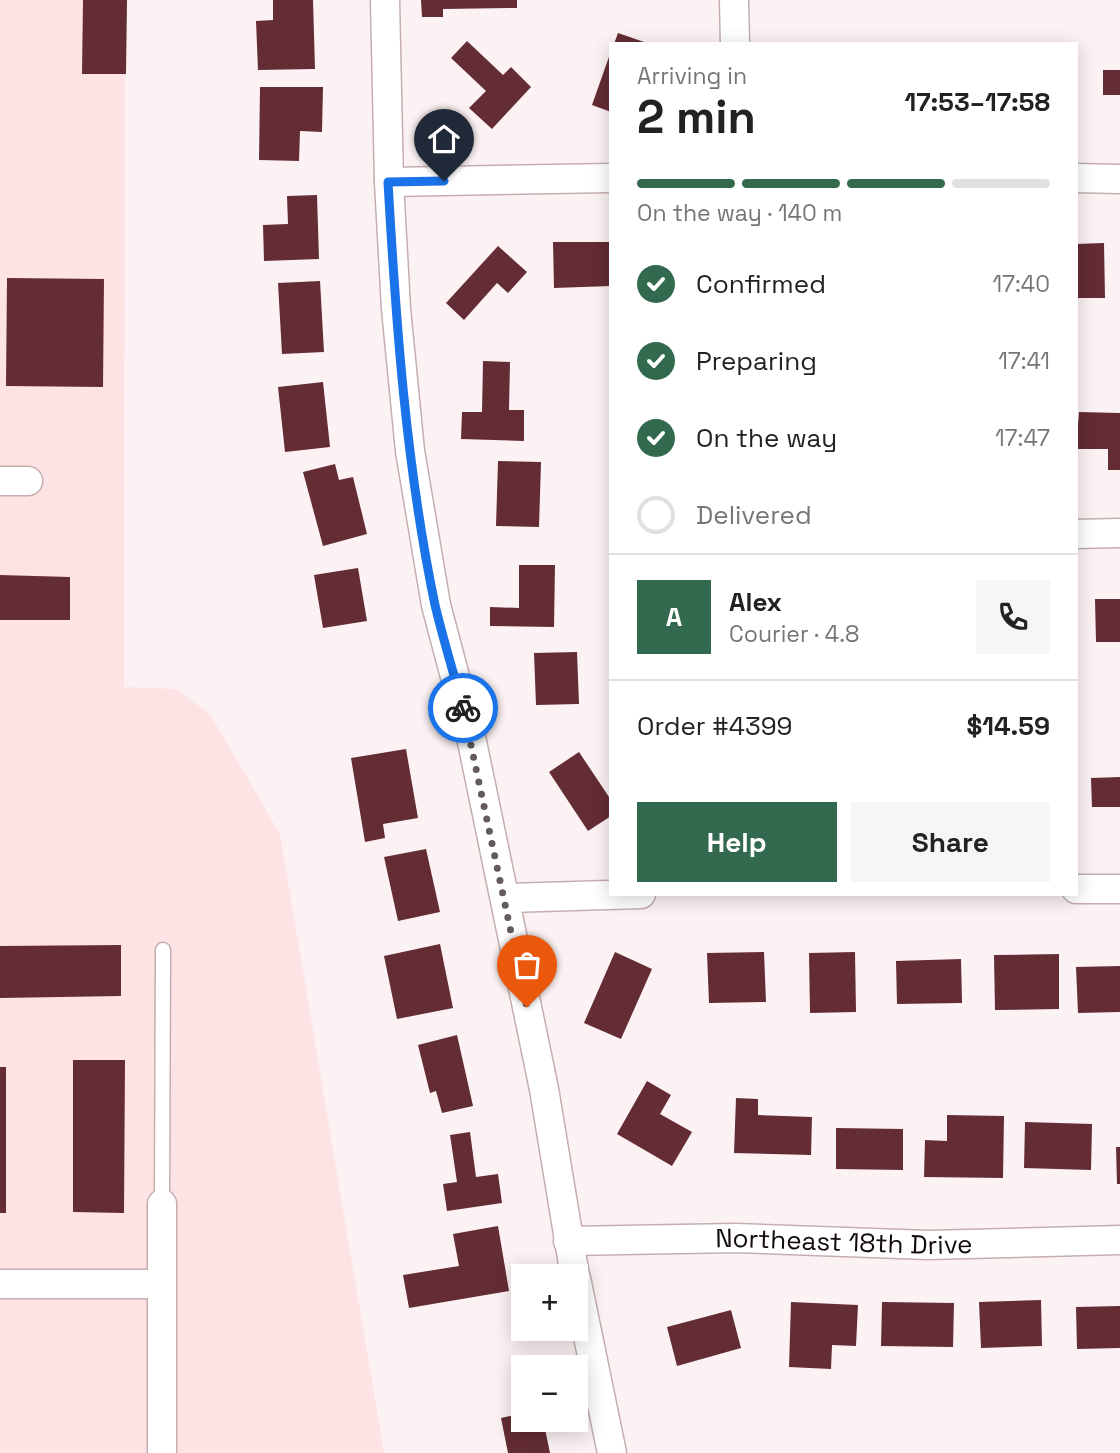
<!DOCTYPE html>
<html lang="en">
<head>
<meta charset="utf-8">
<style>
	:root { --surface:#fff; --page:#f6f6f6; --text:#222; --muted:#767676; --line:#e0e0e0; --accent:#32694f }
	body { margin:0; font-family:"Space Grotesk",sans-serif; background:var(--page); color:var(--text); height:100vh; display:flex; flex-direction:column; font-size:26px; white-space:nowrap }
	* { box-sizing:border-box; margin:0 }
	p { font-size:23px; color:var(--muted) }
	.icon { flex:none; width:38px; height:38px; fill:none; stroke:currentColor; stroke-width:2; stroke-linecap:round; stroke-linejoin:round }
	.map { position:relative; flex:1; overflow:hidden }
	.side { position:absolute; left:609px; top:42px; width:469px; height:854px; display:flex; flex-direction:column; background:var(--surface); border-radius:0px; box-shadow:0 4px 18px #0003 }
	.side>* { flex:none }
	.fabs { position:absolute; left:511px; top:1264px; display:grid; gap:14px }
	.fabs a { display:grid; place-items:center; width:77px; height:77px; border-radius:0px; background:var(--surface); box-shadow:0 4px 18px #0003; font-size:35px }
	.pin { position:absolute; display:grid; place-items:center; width:60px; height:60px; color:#fff; margin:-72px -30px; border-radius:50% 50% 50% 0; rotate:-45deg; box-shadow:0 0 7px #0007 }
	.pin .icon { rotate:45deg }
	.courier { position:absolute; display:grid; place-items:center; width:70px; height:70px; margin:-35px; border:5px solid #1a73e8; border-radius:50%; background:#fff; color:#222; box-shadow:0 2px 9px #0007 }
	.overview em { font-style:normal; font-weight:600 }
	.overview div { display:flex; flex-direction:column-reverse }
	.overview { display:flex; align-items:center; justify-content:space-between; height:119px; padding:0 28px }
	h1 { font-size:46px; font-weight:600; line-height:52px }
	.bar { display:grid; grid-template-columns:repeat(4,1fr); gap:10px 7px; align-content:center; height:84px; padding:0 28px }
	.bar i { height:9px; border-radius:5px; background:var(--line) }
	.bar .current { background:var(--accent) }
	.bar p { grid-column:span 4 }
	.line { display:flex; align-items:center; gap:18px; padding:0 28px; border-top:2px solid var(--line) }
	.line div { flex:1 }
	.round { display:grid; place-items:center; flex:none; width:74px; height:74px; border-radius:0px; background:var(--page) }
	ol { padding:0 28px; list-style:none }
	li { display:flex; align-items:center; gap:21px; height:77px }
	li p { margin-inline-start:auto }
	li .icon { padding:7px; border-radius:50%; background:var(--accent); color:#fff; stroke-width:4 }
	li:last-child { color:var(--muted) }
	li i { width:38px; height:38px; border:4px solid var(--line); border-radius:50% }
	.primary-button { display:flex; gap:14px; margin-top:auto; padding:14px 28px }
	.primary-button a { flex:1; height:80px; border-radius:0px; background:var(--accent); color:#fff; font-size:28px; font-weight:600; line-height:80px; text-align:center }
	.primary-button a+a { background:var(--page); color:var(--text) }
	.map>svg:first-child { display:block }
</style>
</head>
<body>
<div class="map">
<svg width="1120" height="1453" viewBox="0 0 1120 1453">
	<rect width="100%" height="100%" fill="#fdf2f3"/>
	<polygon fill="#fee3e5" points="0,0 125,0 124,687 176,689 210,714 280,834 384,1453 0,1453"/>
	<g fill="#642c35">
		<polygon points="83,0 127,0 126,74 82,74"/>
		<polygon points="273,0 313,0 315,69 258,70 256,21 273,20"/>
		<polygon points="421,0 517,0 517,8 443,9 443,17 422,17"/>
		<polygon points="618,33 647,43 647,44 614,44"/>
		<polygon points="467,41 503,75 511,67 531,87 492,129 469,108 486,91 451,58"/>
		<polygon points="610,54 611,54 611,112 592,105"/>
		<rect x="1103" y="70" width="17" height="25"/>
		<polygon points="260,87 323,87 322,132 300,131 299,161 259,160"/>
		<polygon points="317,195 319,259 264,261 263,225 288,224 287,196"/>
		<polygon points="553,242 611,242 611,286 554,288"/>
		<polygon points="1104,243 1105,298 1076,298 1076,244"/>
		<polygon points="498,246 527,272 508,293 497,283 464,320 446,303"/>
		<polygon points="7,278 104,279 103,387 6,386"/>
		<polygon points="320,281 324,352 282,354 278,283"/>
		<polygon points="483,361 510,362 509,410 524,410 524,441 461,439 462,412 482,412"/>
		<polygon points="323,382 330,447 285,452 278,387"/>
		<polygon points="1079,412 1120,413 1120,470 1108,470 1108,449 1076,449"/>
		<polygon points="498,461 541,462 539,527 496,526"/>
		<polygon points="335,464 339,480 353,477 367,534 323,546 303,472"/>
		<polygon points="519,565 555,565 554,627 490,626 490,607 519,608"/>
		<polygon points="358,568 367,621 323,628 314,575"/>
		<polygon points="0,575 70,577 70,620 0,620"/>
		<polygon points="1095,599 1120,599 1120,642 1096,642"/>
		<polygon points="577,652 579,704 536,705 534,653"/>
		<polygon points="406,749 418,818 383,824 385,838 365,842 351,758"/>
		<polygon points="579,752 611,800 611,816 588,831 549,772"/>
		<polygon points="1120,777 1120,807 1092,807 1091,778"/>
		<polygon points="426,849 440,912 398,921 384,857"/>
		<polygon points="440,944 453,1008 397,1019 384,956"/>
		<polygon points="121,945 121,996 0,998 0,946"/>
		<polygon points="615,952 652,969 621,1039 584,1023"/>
		<polygon points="764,952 766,1002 709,1003 707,953"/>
		<polygon points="855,952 856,1012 810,1013 809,953"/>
		<polygon points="1059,954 1059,1009 995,1010 994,955"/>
		<polygon points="961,959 962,1003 897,1004 896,961"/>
		<polygon points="1120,966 1120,1012 1078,1013 1076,967"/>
		<polygon points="457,1035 473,1106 442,1113 436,1091 430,1093 418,1045"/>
		<polygon points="73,1060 125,1060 124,1213 73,1212"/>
		<rect x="0" y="1067" width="6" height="146"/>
		<polygon points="647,1081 671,1095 660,1114 692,1132 672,1166 617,1134"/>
		<polygon points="736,1098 758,1099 758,1115 812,1117 811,1155 734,1153"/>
		<polygon points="947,1115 1004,1116 1003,1178 924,1177 925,1140 947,1141"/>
		<polygon points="1025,1122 1092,1124 1091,1170 1024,1168"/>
		<polygon points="836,1128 903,1129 903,1170 836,1169"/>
		<polygon points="470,1132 476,1177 498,1174 502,1203 447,1211 443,1184 457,1182 450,1135"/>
		<polygon points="1116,1147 1120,1147 1120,1184 1117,1184"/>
		<polygon points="498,1226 509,1291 409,1308 403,1275 459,1266 453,1234"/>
		<polygon points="1041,1300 1042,1346 981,1348 979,1302"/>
		<polygon points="791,1302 858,1305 856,1346 832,1345 831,1369 789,1367"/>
		<polygon points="882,1302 954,1303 953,1347 881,1346"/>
		<polygon points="1120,1306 1120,1348 1077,1349 1076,1307"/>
		<polygon points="731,1310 741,1348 677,1366 667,1327"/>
		<polygon points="523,1413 523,1419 543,1419 550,1453 508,1453 501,1418"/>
	</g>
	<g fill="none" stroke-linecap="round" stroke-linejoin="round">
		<defs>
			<polyline id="service" points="162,1204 163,950"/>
			<g id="minor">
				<polyline points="385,0 389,182 396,309 410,451 436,605 471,737 544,1089 575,1276"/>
				<polyline points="734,0 735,44"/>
				<polyline points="1076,178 1120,179"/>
				<polyline points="389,182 611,178"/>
				<polyline points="0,481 28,481"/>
				<polyline points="1076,534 1120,533"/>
				<polyline points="1076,889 1120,889"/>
				<polyline points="505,898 641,894"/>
				<polyline points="162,1204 162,1453"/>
				<path id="s1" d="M 568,1241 L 736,1238 L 928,1245 L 1120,1240"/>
				<polyline points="576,1278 612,1453"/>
				<polyline points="0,1284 161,1284"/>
			</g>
		</defs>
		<use href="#service" stroke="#c6aeb0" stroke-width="17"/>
		<use href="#minor" stroke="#c6aeb0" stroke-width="31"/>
		<use href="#service" stroke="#fff" stroke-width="14"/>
		<use href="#minor" stroke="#fff" stroke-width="28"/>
	</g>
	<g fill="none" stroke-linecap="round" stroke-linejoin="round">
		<polyline stroke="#645b5c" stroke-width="7" stroke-dasharray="0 12.6" points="463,708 527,1007"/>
		<path stroke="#1a73e8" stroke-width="9" d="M 444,181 L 388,182 C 396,323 406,466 435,605 C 443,639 454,674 463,708"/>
	</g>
	<g text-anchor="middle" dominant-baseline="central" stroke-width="7" stroke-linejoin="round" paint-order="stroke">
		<g font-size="26" fill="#120a0b" stroke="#fdf2f3">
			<text stroke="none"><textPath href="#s1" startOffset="276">Northeast 18th Drive</textPath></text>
		</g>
	</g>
</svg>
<div class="fabs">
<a>+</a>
<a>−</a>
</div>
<div class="pin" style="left:527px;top:1007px;background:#ea580c"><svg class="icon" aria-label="bag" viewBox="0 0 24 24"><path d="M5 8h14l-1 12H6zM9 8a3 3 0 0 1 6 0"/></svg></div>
<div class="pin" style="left:444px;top:181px;background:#1f2937"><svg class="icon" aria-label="home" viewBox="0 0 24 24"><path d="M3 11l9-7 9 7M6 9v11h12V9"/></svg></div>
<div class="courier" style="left:463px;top:708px"><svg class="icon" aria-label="bike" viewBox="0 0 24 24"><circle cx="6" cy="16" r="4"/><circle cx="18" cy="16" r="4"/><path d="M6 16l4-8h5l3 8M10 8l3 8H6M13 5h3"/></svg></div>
<section class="side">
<div class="overview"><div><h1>2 min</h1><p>Arriving in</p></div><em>17:53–17:58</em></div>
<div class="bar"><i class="current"></i><i class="current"></i><i class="current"></i><i></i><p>On the way · 140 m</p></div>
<ol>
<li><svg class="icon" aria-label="check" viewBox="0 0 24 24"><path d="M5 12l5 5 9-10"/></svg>Confirmed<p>17:40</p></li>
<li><svg class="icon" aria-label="check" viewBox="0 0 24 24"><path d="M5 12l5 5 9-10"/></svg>Preparing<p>17:41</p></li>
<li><svg class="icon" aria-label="check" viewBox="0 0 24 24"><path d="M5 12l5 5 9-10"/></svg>On the way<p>17:47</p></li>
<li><i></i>Delivered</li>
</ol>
<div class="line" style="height:126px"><b class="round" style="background:var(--accent);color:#fff">A</b><div><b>Alex</b><p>Courier · 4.8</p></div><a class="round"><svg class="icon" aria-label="phone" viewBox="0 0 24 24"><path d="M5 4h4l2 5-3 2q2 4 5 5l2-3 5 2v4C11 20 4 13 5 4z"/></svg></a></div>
<div class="line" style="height:91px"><div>Order #4399</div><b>$14.59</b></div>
<div class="primary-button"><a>Help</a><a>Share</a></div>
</section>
</div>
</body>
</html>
